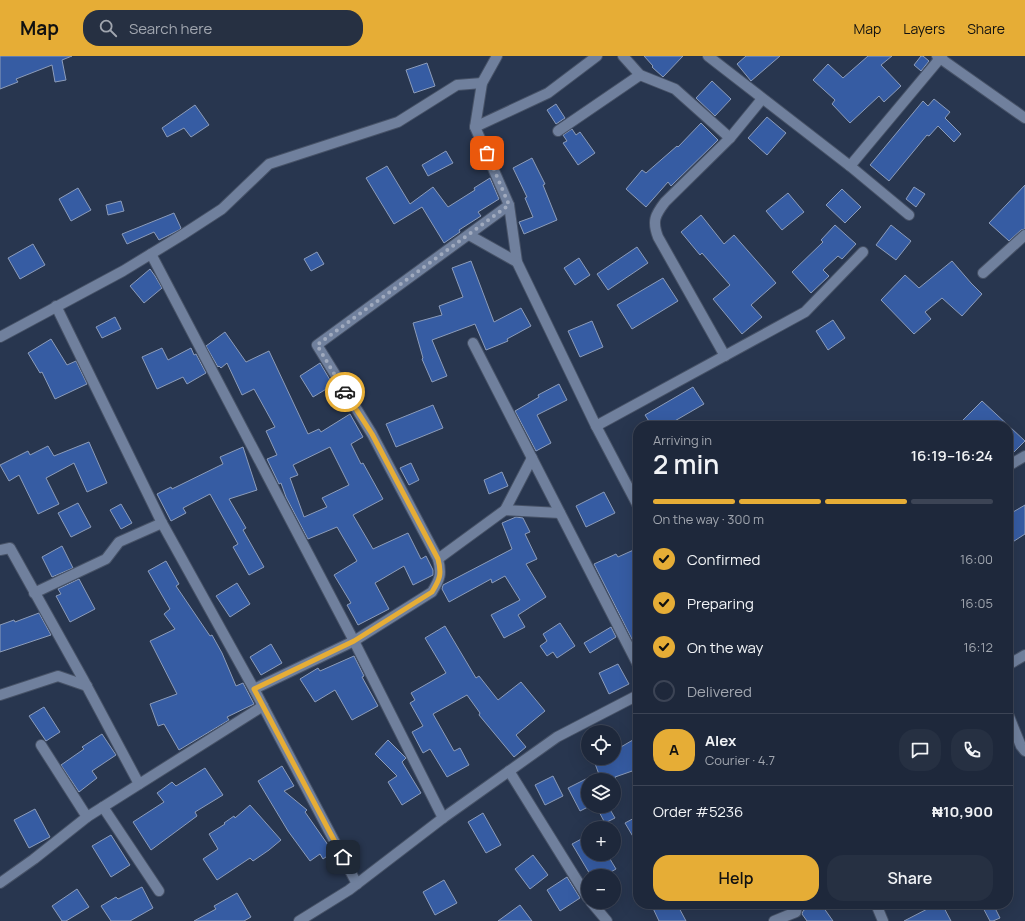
<!DOCTYPE html>
<html lang="en">
<head>
<meta charset="utf-8">
<style>
	:root { --surface:#1e283b; --page:#263042; --text:#f1f3f6; --muted:#a1a6af; --line:#3c4455; --accent:#e6ad36 }
	body { margin:0; font-family:Manrope,sans-serif; background:var(--page); color:var(--text); height:100vh; display:flex; flex-direction:column; font-size:15px; white-space:nowrap }
	* { box-sizing:border-box; margin:0 }
	p { font-size:13px; color:var(--muted) }
	.icon { flex:none; width:22px; height:22px; fill:none; stroke:currentColor; stroke-width:2; stroke-linecap:round; stroke-linejoin:round }
	.map { position:relative; flex:1; overflow:hidden }
	.drawer { position:absolute; left:633px; top:365px; width:380px; height:488px; display:flex; flex-direction:column; background:var(--surface); border-radius:16px; box-shadow:0 4px 16px #0002,0 0 0 1px var(--line) }
	.drawer>* { flex:none }
	.fabs { position:absolute; left:581px; top:669px; display:grid; gap:8px }
	.fabs a { display:grid; place-items:center; width:40px; height:40px; border-radius:50%; background:var(--surface); box-shadow:0 4px 16px #0002,0 0 0 1px var(--line); font-size:20px }
	.pin { position:absolute; display:grid; place-items:center; width:34px; height:34px; color:#fff; margin:-17px; border-radius:8px; box-shadow:0 2px 6px #0006 }
	.courier { position:absolute; display:grid; place-items:center; width:40px; height:40px; margin:-20px; border:3px solid #e6ad36; border-radius:50%; background:#fff; color:#222; box-shadow:0 1px 5px #0007 }
	.head em { font-style:normal; font-weight:600 }
	.head div { display:flex; flex-direction:column-reverse }
	.head { display:flex; align-items:center; justify-content:space-between; height:68px; padding:0 20px }
	h1 { font-size:26px; font-weight:600; line-height:30px }
	.bar { display:grid; grid-template-columns:repeat(4,1fr); gap:6px 4px; align-content:center; height:48px; padding:0 20px }
	.bar i { height:5px; border-radius:3px; background:var(--line) }
	.bar .active { background:var(--accent) }
	.bar p { grid-column:span 4 }
	.line { display:flex; align-items:center; gap:10px; padding:0 20px; border-top:1px solid var(--line) }
	.line div { flex:1 }
	.round { display:grid; place-items:center; flex:none; width:42px; height:42px; border-radius:16px; background:var(--page) }
	ol { padding:0 20px; list-style:none }
	li { display:flex; align-items:center; gap:12px; height:44px }
	li p { margin-inline-start:auto }
	li .icon { padding:4px; border-radius:50%; background:var(--accent); color:#111; stroke-width:4 }
	li:last-child { color:var(--muted) }
	li i { width:22px; height:22px; border:2px solid var(--line); border-radius:50% }
	.cta { display:flex; gap:8px; margin-top:auto; padding:8px 20px }
	.cta a { flex:1; height:46px; border-radius:16px; background:var(--accent); color:#111; font-size:16px; font-weight:600; line-height:46px; text-align:center }
	.cta a+a { background:var(--page); color:var(--text) }
	header { display:flex; align-items:center; gap:24px; box-sizing:border-box; height:56px; padding:0 20px; background:var(--accent); color:#111 }
	header strong { font-size:19px }
	nav { display:flex; gap:22px; margin-inline-start:auto; font-size:14px }
	.search { width:280px; height:36px; background:var(--page); display:flex; align-items:center; gap:10px; box-sizing:border-box; padding:0 14px; border-radius:16px; color:var(--muted); font-size:15px }
	.map>svg:first-child { display:block }
</style>
</head>
<body>
<header>
<strong>Map</strong>
<div class="search"><svg class="icon" aria-label="search" viewBox="0 0 24 24"><circle cx="10" cy="10" r="6"/><path d="M15 15l6 6"/></svg>Search here</div>
<nav><a>Map</a><a>Layers</a><a>Share</a></nav>
</header>
<div class="map">
<svg width="1025" height="865" viewBox="0 0 1025 865">
	<rect width="100%" height="100%" fill="#28364f"/>
	<g fill="#365ca3" stroke="#8c9cba" fill-rule="evenodd">
		<polygon points="0,0 72,0 62,4 66,24 55,26 52,9 16,23 18,26 0,33"/>
		<polygon points="644,0 683,0 663,21 652,11 653,10"/>
		<polygon points="746,0 780,0 751,25 737,8"/>
		<polygon points="868,0 892,0 881,9 901,30 884,46 879,40 850,67 832,48 835,44 813,24 828,8 843,22"/>
		<polygon points="921,0 923,0 929,5 921,15 914,9"/>
		<polygon points="427,7 435,30 414,37 406,14"/>
		<polygon points="712,25 731,43 715,60 696,42"/>
		<polygon points="934,43 950,56 945,62 961,78 954,86 938,70 929,80 927,79 889,125 870,109 923,45 928,50"/>
		<polygon points="556,48 565,62 556,68 547,54"/>
		<polygon points="195,49 209,69 191,81 184,72 167,81 162,72"/>
		<polygon points="767,61 786,77 767,99 748,82"/>
		<polygon points="701,67 718,84 671,130 668,126 646,151 626,133 642,114 646,117 677,90 678,91"/>
		<polygon points="572,73 576,79 580,76 595,97 578,109 563,87 567,85 563,79"/>
		<polygon points="446,95 453,107 428,120 422,109"/>
		<polygon points="532,102 545,128 543,129 557,164 524,178 519,166 533,161 525,142 527,141 513,112"/>
		<polygon points="387,110 410,148 433,131 448,151 475,134 474,132 490,122 499,143 478,156 481,160 459,174 460,176 444,187 422,151 394,168 366,122"/>
		<polygon points="1025,129 1025,173 1021,174 1009,185 989,167"/>
		<polygon points="914,131 925,138 916,151 906,143"/>
		<polygon points="78,132 91,154 71,165 59,143"/>
		<polygon points="842,133 861,151 845,167 826,149"/>
		<polygon points="788,137 804,156 782,174 766,155"/>
		<polygon points="121,145 124,155 108,159 106,149"/>
		<polygon points="174,157 181,172 179,174 159,184 154,176 127,188 122,178"/>
		<polygon points="701,159 724,188 734,179 776,227 751,249 762,261 742,278 713,243 730,229 702,197 700,199 681,176"/>
		<polygon points="835,169 856,188 842,203 838,200 823,214 829,220 811,237 792,216 823,186 821,184"/>
		<polygon points="891,169 911,185 896,204 876,189"/>
		<polygon points="33,188 45,209 20,223 8,202"/>
		<polygon points="637,191 648,207 608,234 597,218"/>
		<polygon points="317,196 324,208 311,215 304,203"/>
		<polygon points="579,202 590,219 575,229 564,212"/>
		<polygon points="471,205 494,266 521,252 531,270 507,283 508,285 486,294 475,268 432,284 447,320 432,326 422,303 423,302 413,267 442,259 439,250 463,241 452,212"/>
		<polygon points="952,205 971,227 982,238 962,260 942,242 925,256 931,263 914,278 881,244 905,219 919,232"/>
		<polygon points="150,213 155,220 162,232 144,247 130,230"/>
		<polygon points="663,222 678,245 632,273 617,249"/>
		<polygon points="115,261 121,273 102,282 96,271"/>
		<polygon points="833,264 845,282 828,294 816,275"/>
		<polygon points="592,265 603,291 580,301 568,275"/>
		<path d="M 225,276 L 246,306 L 269,295 L 308,378 L 319,373 L 321,376 L 350,358 L 363,381 L 351,388 L 361,408 L 363,407 L 383,443 L 353,459 L 373,493 L 408,477 L 421,503 L 426,500 L 433,514 L 433,519 L 413,529 L 404,510 L 375,527 L 389,553 L 358,569 L 347,549 L 351,547 L 334,519 L 357,505 L 337,471 L 308,483 L 286,441 L 281,427 L 279,428 L 267,403 L 277,399 L 266,375 L 275,371 L 254,333 L 242,339 L 227,307 L 221,312 L 219,310 L 218,311 L 206,290 ZM 330,391 L 349,429 L 322,442 L 327,451 L 304,461 L 290,422 L 298,419 L 293,409 Z"/>
		<polygon points="51,283 67,309 76,305 87,328 55,343 42,316 40,317 28,297"/>
		<polygon points="162,292 168,304 191,292 194,299 196,298 206,317 187,328 183,321 157,333 142,301"/>
		<polygon points="320,307 333,329 313,341 300,320"/>
		<polygon points="559,328 567,344 537,359 551,387 536,395 515,355 539,341 538,339"/>
		<polygon points="693,331 704,348 666,370 652,370 645,359"/>
		<polygon points="982,345 1025,385 1008,402 1008,370 957,370"/>
		<polygon points="433,349 443,372 396,391 386,368"/>
		<polygon points="89,386 107,427 87,436 74,407 46,422 59,448 38,458 19,419 9,425 0,409 28,395 30,399 48,390 54,400"/>
		<polygon points="243,391 257,434 229,443 246,472 243,474 264,511 249,519 233,491 238,488 210,438 183,452 186,457 171,465 157,438 171,431 172,433 223,408 220,401"/>
		<polygon points="411,407 419,424 409,429 400,412"/>
		<polygon points="502,416 508,430 489,438 484,424"/>
		<polygon points="604,436 615,457 586,471 576,450"/>
		<polygon points="78,447 91,471 71,481 58,457"/>
		<polygon points="121,448 132,467 121,473 110,454"/>
		<polygon points="1025,449 1025,478 1008,489 1008,459"/>
		<polygon points="516,461 523,462 530,476 525,478 537,503 526,508 546,541 518,559 525,571 504,582 491,559 520,544 505,520 492,527 491,523 449,546 442,533 443,529 512,493 502,467"/>
		<polygon points="62,490 73,512 52,521 42,501"/>
		<polygon points="638,492 638,595 594,508 616,498 618,501"/>
		<polygon points="166,505 179,528 176,530 210,580 212,579 222,597 236,630 243,627 254,648 227,661 229,664 179,694 164,668 158,670 150,648 177,638 150,585 175,573 164,558 170,553 148,515"/>
		<polygon points="79,523 95,553 70,566 56,540 61,538 58,533"/>
		<polygon points="237,527 250,548 230,561 216,540"/>
		<polygon points="39,557 51,579 0,596 0,569 14,564 15,566"/>
		<polygon points="560,567 575,590 557,602 553,596 547,600 540,590 547,585 543,578"/>
		<polygon points="445,570 476,622 479,620 498,644 521,626 545,655 516,679 526,691 514,701 479,659 480,657 467,639 433,658 454,695 460,692 469,709 447,721 430,693 423,697 412,676 423,670 410,647 415,644 411,637 446,617 425,582"/>
		<polygon points="611,571 616,581 590,597 584,587"/>
		<polygon points="271,588 282,607 261,619 250,601"/>
		<polygon points="354,600 364,620 362,621 378,650 352,664 335,634 315,646 300,623 318,612 320,615"/>
		<polygon points="618,608 629,628 609,638 599,617"/>
		<polygon points="44,651 60,676 46,685 29,660"/>
		<polygon points="102,678 116,699 92,715 97,722 79,736 61,709 84,693 82,691"/>
		<polygon points="638,681 638,713 615,721 616,724 601,724 593,702 614,702 614,695"/>
		<polygon points="388,684 406,702 402,706 421,737 402,749 388,726 397,720 375,698"/>
		<polygon points="282,710 294,730 284,735 307,754 305,756 333,796 323,803 320,798 310,805 288,775 258,725"/>
		<polygon points="205,712 223,739 195,756 197,760 151,794 133,766 164,746 157,737 172,726 176,730"/>
		<polygon points="553,720 563,740 545,749 535,729"/>
		<polygon points="588,722 588,751 580,755 568,732"/>
		<polygon points="250,749 281,784 269,794 253,805 250,802 217,824 203,803 218,793 209,778 225,768 224,767 234,760 235,762"/>
		<polygon points="596,750 608,750 615,762 605,767"/>
		<polygon points="35,753 50,781 29,792 14,764"/>
		<polygon points="483,757 501,789 486,797 468,766"/>
		<polygon points="638,760 638,789 625,767"/>
		<polygon points="111,779 130,809 111,821 92,790"/>
		<polygon points="585,781 588,787 588,798 607,798 616,813 604,820 591,820 572,788"/>
		<polygon points="533,799 548,819 530,833 515,813"/>
		<polygon points="567,821 580,842 560,855 547,834"/>
		<polygon points="444,824 457,847 435,859 423,836"/>
		<polygon points="142,831 153,852 130,865 111,865 101,850 116,841 118,843"/>
		<polygon points="77,833 89,851 66,865 62,865 52,850"/>
		<polygon points="237,837 251,861 244,865 194,865 216,853 214,850"/>
		<polygon points="651,848 677,848 686,865 659,865"/>
		<polygon points="812,848 821,848 833,865 807,865 802,858 803,855"/>
		<polygon points="937,848 942,848 951,865 904,865"/>
		<polygon points="981,848 993,848 1000,862 993,865 990,865"/>
		<polygon points="520,849 532,865 498,865"/>
	</g>
	<g fill="none" stroke-linecap="round" stroke-linejoin="round">
		<defs>
			<g id="minor">
				<polyline points="623,0 640,19 675,33 730,82"/>
				<polyline points="708,0 850,110 909,159"/>
				<polyline points="937,0 1025,62"/>
				<polyline points="475,71 548,37 597,0"/>
				<polyline points="558,75 640,19"/>
				<polyline points="850,110 942,0"/>
				<polyline points="509,149 517,206 596,370 638,450"/>
				<polyline points="469,179 517,206"/>
				<polyline points="151,198 354,585 443,762"/>
				<polyline points="983,217 1025,179"/>
				<polyline points="56,250 162,467 254,633 357,828"/>
				<polyline points="0,281 123,215 182,179 222,153 269,108 398,66 457,29 482,27"/>
				<polyline points="473,287 638,609"/>
				<path d="M 725,300 L 658,181 C 652,165 655,159 665,146 L 730,82 L 762,43"/>
				<polyline points="596,370 805,256 863,196"/>
				<polyline points="1008,410 1025,400"/>
				<polyline points="505,454 532,402"/>
				<polyline points="0,494 10,492 83,623 139,728"/>
				<polyline points="438,503 505,454 560,457"/>
				<polyline points="34,537 106,503 119,486 162,467"/>
				<polyline points="1008,609 1025,599"/>
				<path d="M 254,633 L 354,585 L 432,536 C 440,523 442,518 438,503 L 372,378 L 317,289 L 509,149 L 475,71 L 482,27 L 497,0"/>
				<polyline points="0,639 58,620 87,630"/>
				<polyline points="1008,658 1021,690 1025,695"/>
				<polyline points="509,715 588,842"/>
				<polyline points="103,751 159,835"/>
				<polyline points="87,761 263,650"/>
				<polyline points="0,827 34,803 87,761 41,689"/>
				<polyline points="591,846 607,865"/>
				<polyline points="880,848 878,853 883,865"/>
				<polyline points="299,865 349,834 443,762 557,681 638,639"/>
				<polyline points="774,865 796,856 797,848"/>
			</g>
		</defs>
		<use href="#minor" stroke="#475267" stroke-width="12"/>
		<use href="#minor" stroke="#70809d" stroke-width="10"/>
	</g>
	<g fill="none" stroke-linecap="round" stroke-linejoin="round">
		<polyline stroke="#a0aabe" stroke-width="4" stroke-dasharray="0 7.2" points="345,336 317,289 509,149 487,97"/>
		<path stroke="#e6ad36" stroke-width="5" d="M 343,801 L 254,633 L 354,585 L 432,536 C 440,523 442,518 438,503 L 372,378 L 345,336"/>
	</g>
</svg>
<div class="fabs">
<a><svg class="icon" aria-label="locate" viewBox="0 0 24 24"><circle cx="12" cy="12" r="6"/><path d="M12 2v4M12 18v4M2 12h4M18 12h4"/></svg></a>
<a><svg class="icon" aria-label="layers" viewBox="0 0 24 24"><path d="M12 4l9 5-9 5-9-5zM3 14l9 5 9-5"/></svg></a>
<a>+</a>
<a>−</a>
</div>
<div class="pin" style="left:487px;top:97px;background:#ea580c"><svg class="icon" aria-label="bag" viewBox="0 0 24 24"><path d="M5 8h14l-1 12H6zM9 8a3 3 0 0 1 6 0"/></svg></div>
<div class="pin" style="left:343px;top:801px;background:#1f2937"><svg class="icon" aria-label="home" viewBox="0 0 24 24"><path d="M3 11l9-7 9 7M6 9v11h12V9"/></svg></div>
<div class="courier" style="left:345px;top:336px"><svg class="icon" aria-label="car" viewBox="0 0 24 24"><path d="M5 17H2v-5l4-1 3-4h7l3 4 3 1v5h-3M9 17h6M6 11h13"/><circle cx="7" cy="17" r="2"/><circle cx="17" cy="17" r="2"/></svg></div>
<section class="drawer">
<div class="head"><div><h1>2 min</h1><p>Arriving in</p></div><em>16:19–16:24</em></div>
<div class="bar"><i class="active"></i><i class="active"></i><i class="active"></i><i></i><p>On the way · 300 m</p></div>
<ol>
<li><svg class="icon" aria-label="check" viewBox="0 0 24 24"><path d="M5 12l5 5 9-10"/></svg>Confirmed<p>16:00</p></li>
<li><svg class="icon" aria-label="check" viewBox="0 0 24 24"><path d="M5 12l5 5 9-10"/></svg>Preparing<p>16:05</p></li>
<li><svg class="icon" aria-label="check" viewBox="0 0 24 24"><path d="M5 12l5 5 9-10"/></svg>On the way<p>16:12</p></li>
<li><i></i>Delivered</li>
</ol>
<div class="line" style="height:72px"><b class="round" style="background:var(--accent);color:#111">A</b><div><b>Alex</b><p>Courier · 4.7</p></div><a class="round"><svg class="icon" aria-label="chat" viewBox="0 0 24 24"><path d="M4 5h16v11H9l-5 4z"/></svg></a><a class="round"><svg class="icon" aria-label="phone" viewBox="0 0 24 24"><path d="M5 4h4l2 5-3 2q2 4 5 5l2-3 5 2v4C11 20 4 13 5 4z"/></svg></a></div>
<div class="line" style="height:52px"><div>Order #5236</div><b>₦10,900</b></div>
<div class="cta"><a>Help</a><a>Share</a></div>
</section>
</div>
</body>
</html>
